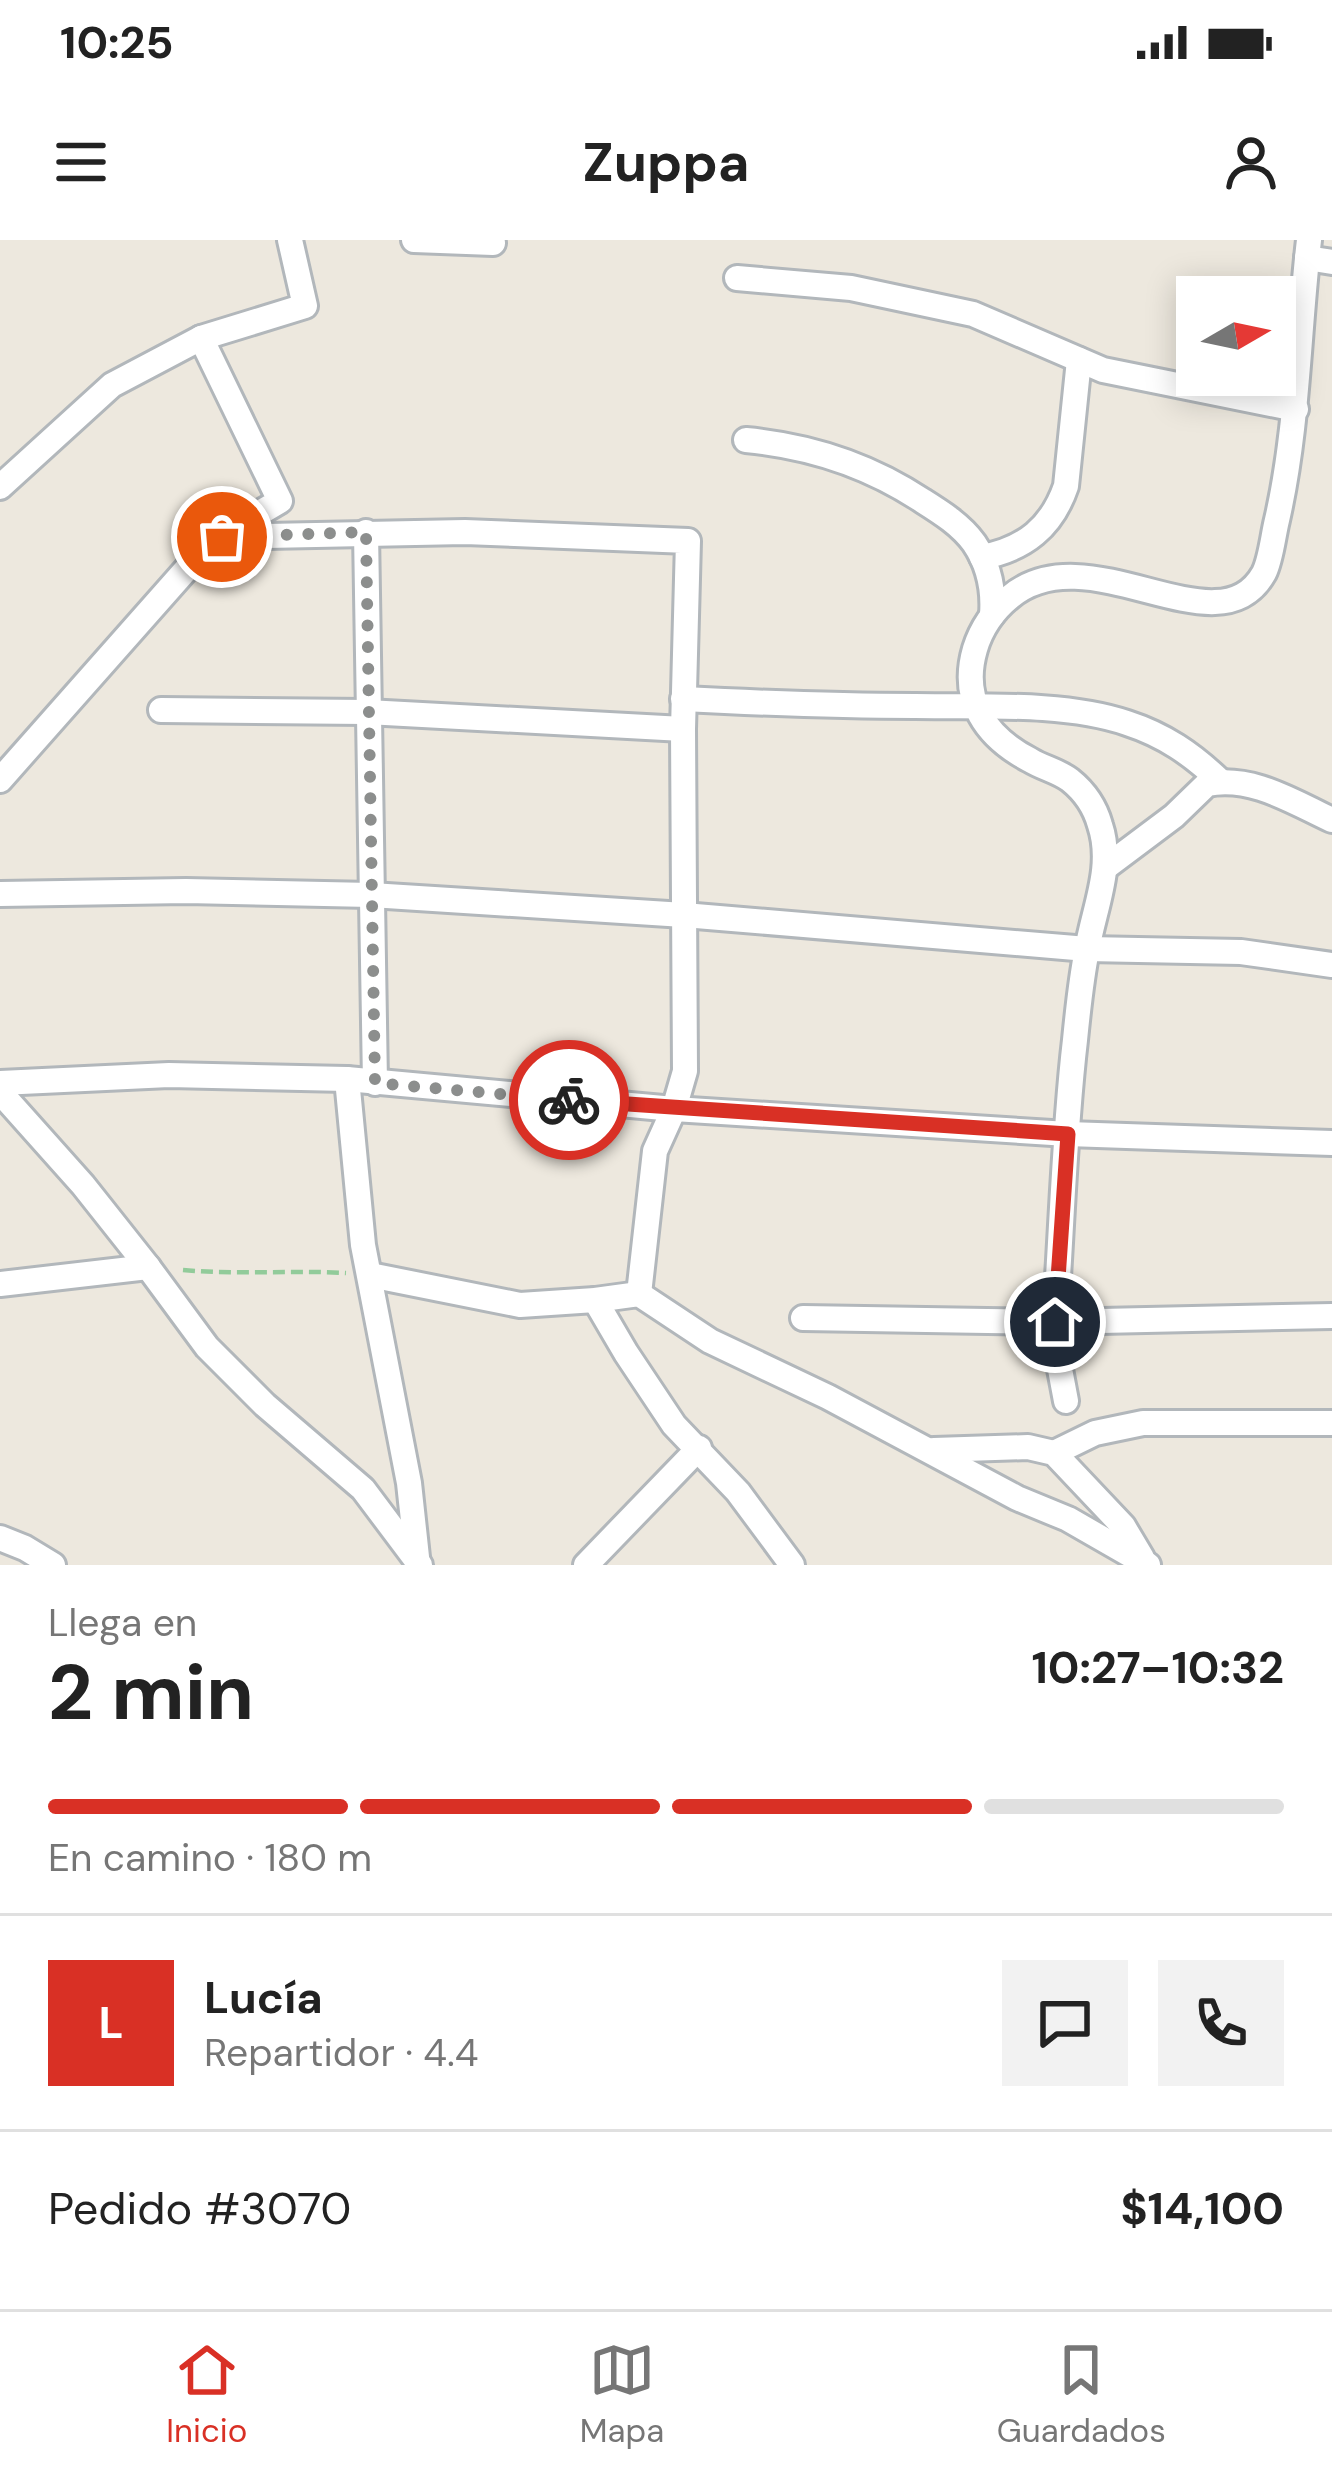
<!DOCTYPE html>
<html lang="es">
<head>
<meta charset="utf-8">
<style>
	:root { --surface:#fff; --page:#f2f2f2; --text:#222; --muted:#767676; --line:#e0e0e0; --accent:#d93025 }
	body { margin:0; font-family:"DM Sans",sans-serif; background:var(--page); color:var(--text); height:100vh; display:flex; flex-direction:column; font-size:45px; white-space:nowrap }
	* { box-sizing:border-box; margin:0 }
	p { font-size:39px; color:var(--muted) }
	.icon { flex:none; width:66px; height:66px; fill:none; stroke:currentColor; stroke-width:2; stroke-linecap:round; stroke-linejoin:round }
	.map { position:relative; height:1325px; overflow:hidden }
	.sheet { display:flex; flex-direction:column; background:var(--surface); flex:1 }
	.sheet>* { flex:none }
	.needle { width:78px; rotate:81deg }
	.fabs { position:absolute; left:1176px; top:36px; display:grid; gap:24px }
	.fabs a { display:grid; place-items:center; width:120px; height:120px; border-radius:0px; background:var(--surface); box-shadow:0 6px 30px #0003; font-size:60px }
	.pin { position:absolute; display:grid; place-items:center; width:102px; height:102px; color:#fff; margin:-51px; border:6px solid #fff; border-radius:50%; box-shadow:0 3px 12px #0007 }
	.courier { position:absolute; display:grid; place-items:center; width:120px; height:120px; margin:-60px; border:9px solid #d93025; border-radius:50%; background:#fff; color:#222; box-shadow:0 3px 15px #0007 }
	.summary em { font-style:normal; font-weight:700 }
	.summary div { display:flex; flex-direction:column-reverse }
	.summary { display:flex; align-items:center; justify-content:space-between; height:204px; padding:0 48px }
	h1 { font-size:78px; font-weight:700; line-height:90px }
	.bar { display:grid; grid-template-columns:repeat(4,1fr); gap:18px 12px; align-content:center; height:144px; padding:0 48px }
	.bar i { height:15px; border-radius:9px; background:var(--line) }
	.bar .on { background:var(--accent) }
	.bar p { grid-column:span 4 }
	.line { display:flex; align-items:center; gap:30px; padding:0 48px; border-top:3px solid var(--line) }
	.line div { flex:1 }
	.round { display:grid; place-items:center; flex:none; width:126px; height:126px; border-radius:0px; background:var(--page) }
	.status { display:flex; justify-content:space-between; align-items:center; height:84px; padding:0 60px; background:var(--surface); direction:ltr }
	.status svg { height:33px; fill:currentColor }
	header { display:flex; justify-content:space-between; align-items:center; height:156px; padding:0 48px; background:var(--surface); font-size:54px; font-weight:700 }
	.tabs { display:flex; justify-content:space-around; align-items:center; height:168px; border-top:3px solid var(--line); background:var(--surface); font-size:33px; color:var(--muted) }
	.tabs a { display:grid; justify-items:center; gap:6px }
	.tabs .on { color:var(--accent) }
	.map>svg:first-child { display:block }
</style>
</head>
<body>
<div class="status"><b>10:25</b><svg viewBox="0 0 49 12"><path d="M0 12V9h3v3zM5 12V6h3v6zM10 12V3h3v9zM15 12V0h3v12zM26 1h20v11H26zM47 4h2v5h-2z"/></svg></div>
<header><svg class="icon" aria-label="menu" viewBox="0 0 24 24"><path d="M4 6h16M4 12h16M4 18h16"/></svg>Zuppa<svg class="icon" aria-label="person" viewBox="0 0 24 24"><circle cx="12" cy="8" r="4"/><path d="M4 21q1-7 8-7t8 7"/></svg></header>
<div class="map">
<svg width="1332" height="1325" viewBox="0 0 1332 1325">
	<rect width="100%" height="100%" fill="#ede8de"/>
	<g fill="none" stroke-linecap="round" stroke-linejoin="round">
		<defs>
			<g id="minor">
				<polyline points="414,0 493,3"/>
				<polyline points="1307,18 1332,22"/>
				<polyline points="737,38 851,48 973,74 1103,130 1296,169"/>
				<path d="M 746,200 C 811,206 869,225 923,261 C 942,273 961,285 974,303 C 989,325 994,349 992,375"/>
				<polyline points="0,247 112,145 201,98 305,66 290,0"/>
				<polyline points="366,292 375,843"/>
				<polyline points="222,297 465,292 688,301 683,489 685,831 674,869 655,911 639,1054"/>
				<path d="M 982,317 C 1025,309 1052,287 1066,246 L 1079,120"/>
				<path d="M 683,459 C 761,463 838,466 915,466 C 980,467 1066,462 1127,483 C 1164,495 1192,514 1220,541"/>
				<polyline points="161,470 367,472 683,489"/>
				<polyline points="0,540 199,315 234,288 280,261 201,98"/>
				<path d="M 1106,627 L 1174,576 L 1207,544 C 1252,535 1293,562 1332,580"/>
				<polyline points="0,654 186,651 371,655 684,675 1087,709 1241,712 1332,725"/>
				<polyline points="347,839 363,1005 409,1243 417,1317"/>
				<polyline points="0,843 169,835 347,839 674,869 1068,894 1332,903"/>
				<polyline points="0,852 83,945 148,1027 207,1107 265,1165 363,1249 420,1325"/>
				<polyline points="370,1035 520,1065 595,1060 639,1054 710,1101 828,1157 1017,1258 1068,1279 1148,1325"/>
				<polyline points="0,1044 148,1027"/>
				<polyline points="595,1060 626,1113 674,1185 738,1252 792,1325"/>
				<polyline points="803,1078 1055,1082 1332,1076"/>
				<path d="M 1066,1161 L 1056,1108 L 1055,1082 C 1062,988 1064,893 1075,800 C 1078,770 1081,739 1087,710 C 1094,668 1114,627 1100,585 C 1095,567 1085,552 1070,540 C 1058,531 1043,528 1030,520 C 986,497 960,460 975,409 C 981,389 994,370 1010,357 C 1089,291 1218,415 1264,333 C 1271,319 1273,296 1277,280 C 1298,188 1298,94 1309,0"/>
				<polyline points="934,1210 1028,1207 1054,1213 1123,1286 1142,1318"/>
				<polyline points="1054,1213 1095,1193 1143,1183 1332,1183"/>
				<polyline points="0,1298 25,1308 53,1325"/>
				<polyline points="586,1325 699,1208"/>
			</g>
		</defs>
		<use href="#minor" stroke="#b2b7bb" stroke-width="30"/>
		<path stroke="#92cb9a" stroke-width="4.5" stroke-dasharray="12 6" stroke-linecap="butt" d="M 183,1030 C 237,1035 291,1030 346,1033"/>
		<use href="#minor" stroke="#fff" stroke-width="24"/>
	</g>
	<g fill="none" stroke-linecap="round" stroke-linejoin="round">
		<polyline stroke="#8c8e8d" stroke-width="12" stroke-dasharray="0 21.6" points="222,297 366,292 375,843 569,860"/>
		<polyline stroke="#d93025" stroke-width="15" points="569,860 1068,894 1055,1082"/>
	</g>
</svg>
<div class="fabs">
<a><svg class="needle" viewBox="-14 -14 28 28"><path d="M0-13l5 13h-10z" fill="#e53935"/><path d="M0 13l5-13h-10z" fill="#767676"/></svg></a>
</div>
<div class="pin" style="left:222px;top:297px;background:#ea580c"><svg class="icon" aria-label="bag" viewBox="0 0 24 24"><path d="M5 8h14l-1 12H6zM9 8a3 3 0 0 1 6 0"/></svg></div>
<div class="pin" style="left:1055px;top:1082px;background:#1f2937"><svg class="icon" aria-label="home" viewBox="0 0 24 24"><path d="M3 11l9-7 9 7M6 9v11h12V9"/></svg></div>
<div class="courier" style="left:569px;top:860px"><svg class="icon" aria-label="bike" viewBox="0 0 24 24"><circle cx="6" cy="16" r="4"/><circle cx="18" cy="16" r="4"/><path d="M6 16l4-8h5l3 8M10 8l3 8H6M13 5h3"/></svg></div>
</div>
<section class="sheet">
<div class="summary"><div><h1>2 min</h1><p>Llega en</p></div><em>10:27–10:32</em></div>
<div class="bar"><i class="on"></i><i class="on"></i><i class="on"></i><i></i><p>En camino · 180 m</p></div>
<div class="line" style="height:216px"><b class="round" style="background:var(--accent);color:#fff">L</b><div><b>Lucía</b><p>Repartidor · 4.4</p></div><a class="round"><svg class="icon" aria-label="chat" viewBox="0 0 24 24"><path d="M4 5h16v11H9l-5 4z"/></svg></a><a class="round"><svg class="icon" aria-label="phone" viewBox="0 0 24 24"><path d="M5 4h4l2 5-3 2q2 4 5 5l2-3 5 2v4C11 20 4 13 5 4z"/></svg></a></div>
<div class="line" style="height:156px"><div>Pedido #3070</div><b>$14,100</b></div>
</section>
<nav class="tabs">
<a class="on"><svg class="icon" aria-label="home" viewBox="0 0 24 24"><path d="M3 11l9-7 9 7M6 9v11h12V9"/></svg>Inicio</a>
<a><svg class="icon" aria-label="map" viewBox="0 0 24 24"><path d="M3 6l6-2 6 2 6-2v14l-6 2-6-2-6 2zM9 4v14M15 6v14"/></svg>Mapa</a>
<a><svg class="icon" aria-label="saved" viewBox="0 0 24 24"><path d="M7 4h10v16l-5-4-5 4z"/></svg>Guardados</a>
</nav>
</body>
</html>
